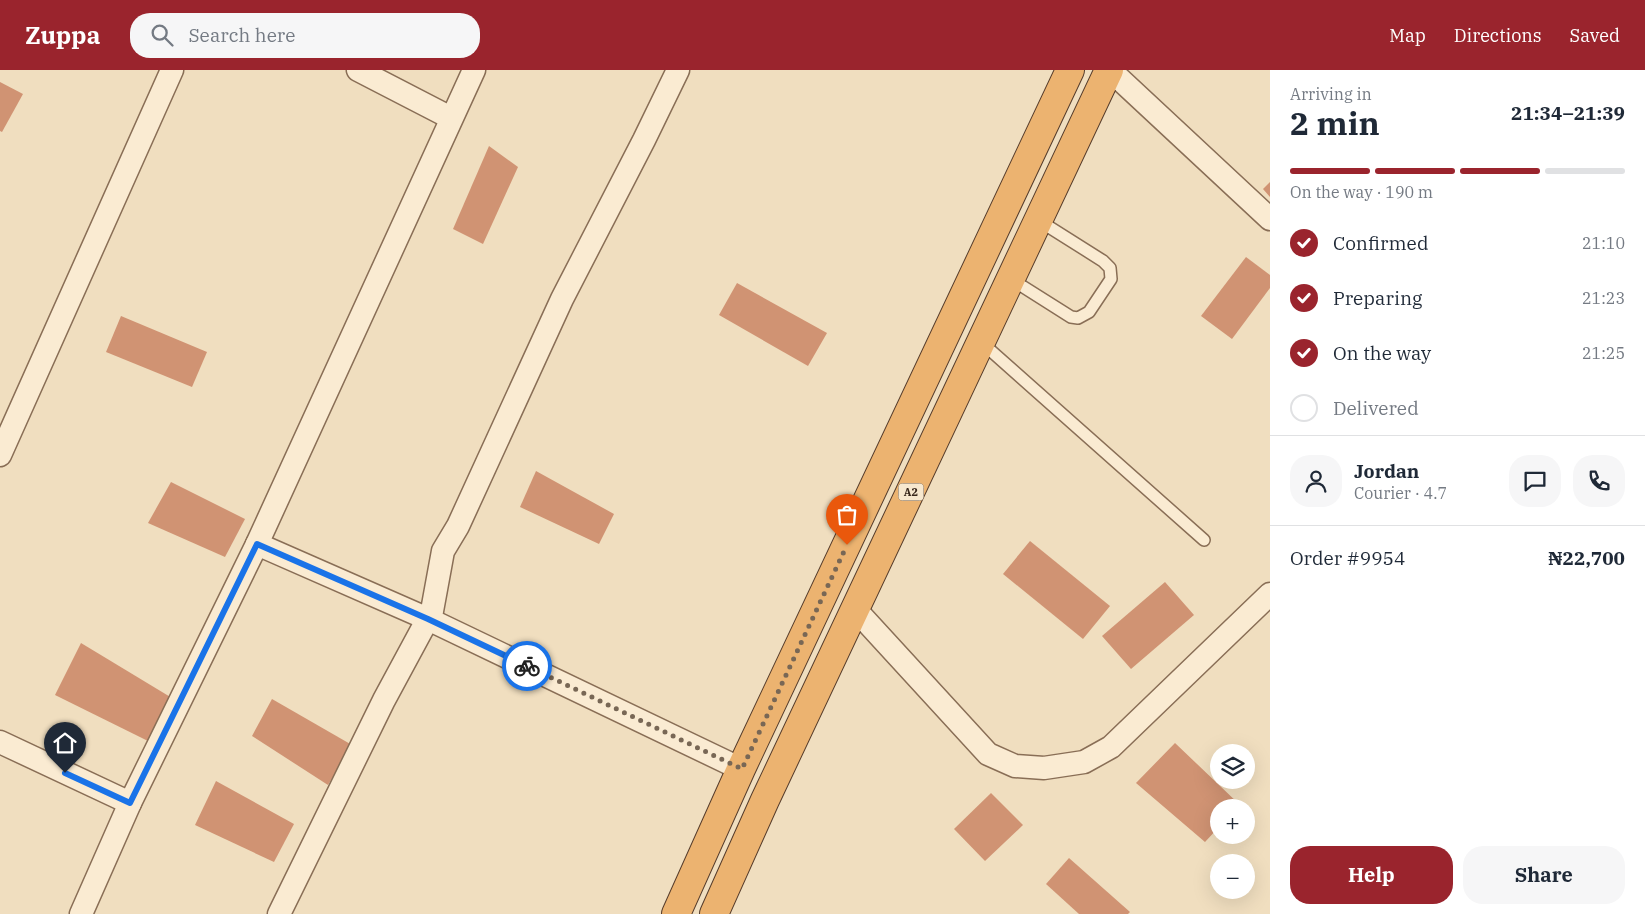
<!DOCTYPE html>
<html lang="en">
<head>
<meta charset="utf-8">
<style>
	:root { --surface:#fff; --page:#f6f6f7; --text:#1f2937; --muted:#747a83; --line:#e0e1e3; --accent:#9a242d }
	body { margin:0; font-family:"IBM Plex Serif",serif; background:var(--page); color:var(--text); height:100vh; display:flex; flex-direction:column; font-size:19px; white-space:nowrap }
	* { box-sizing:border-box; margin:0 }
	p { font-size:16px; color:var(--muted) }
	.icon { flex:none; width:28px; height:28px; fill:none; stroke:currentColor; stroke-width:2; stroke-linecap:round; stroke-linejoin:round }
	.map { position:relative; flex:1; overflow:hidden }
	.side { display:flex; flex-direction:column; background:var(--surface); width:375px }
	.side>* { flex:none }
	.fabs { position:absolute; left:1210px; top:674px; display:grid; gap:10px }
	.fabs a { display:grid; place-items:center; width:45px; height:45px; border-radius:50%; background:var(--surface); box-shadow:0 5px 20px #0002; font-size:25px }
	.pin { position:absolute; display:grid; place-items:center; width:42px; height:42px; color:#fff; margin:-51px -21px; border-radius:50% 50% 50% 0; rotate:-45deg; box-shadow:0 0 5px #0007 }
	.pin .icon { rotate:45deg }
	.courier { position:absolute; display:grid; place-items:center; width:50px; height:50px; margin:-25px; border:4px solid #1a73e8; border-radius:50%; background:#fff; color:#222; box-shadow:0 1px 6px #0007 }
	.headline em { font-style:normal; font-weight:700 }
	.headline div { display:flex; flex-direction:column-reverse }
	.headline { display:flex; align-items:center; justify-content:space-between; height:85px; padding:0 20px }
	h1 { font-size:32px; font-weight:700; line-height:38px }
	.bar { display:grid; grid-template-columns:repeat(4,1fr); gap:8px 5px; align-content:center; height:60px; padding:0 20px }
	.bar i { height:6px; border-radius:4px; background:var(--line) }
	.bar .selected { background:var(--accent) }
	.bar p { grid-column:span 4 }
	.line { display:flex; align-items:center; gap:12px; padding:0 20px; border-top:1px solid var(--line) }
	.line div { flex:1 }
	.round { display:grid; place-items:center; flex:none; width:52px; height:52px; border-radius:20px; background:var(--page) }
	ol { padding:0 20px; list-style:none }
	li { display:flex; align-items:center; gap:15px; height:55px }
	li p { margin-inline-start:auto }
	li .icon { padding:5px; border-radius:50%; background:var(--accent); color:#fff; stroke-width:4 }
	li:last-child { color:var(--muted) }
	li i { width:28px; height:28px; border:2px solid var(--line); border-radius:50% }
	.action { display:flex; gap:10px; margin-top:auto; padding:10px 20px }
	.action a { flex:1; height:58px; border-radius:20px; background:var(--accent); color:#fff; font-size:20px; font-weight:700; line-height:58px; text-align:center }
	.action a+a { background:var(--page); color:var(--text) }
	header { display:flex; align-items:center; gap:30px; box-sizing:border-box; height:70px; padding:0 25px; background:var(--accent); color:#fff }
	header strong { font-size:24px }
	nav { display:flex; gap:28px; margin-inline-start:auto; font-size:18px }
	.search { width:350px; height:45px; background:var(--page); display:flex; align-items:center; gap:12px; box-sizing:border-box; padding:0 18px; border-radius:20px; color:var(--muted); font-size:19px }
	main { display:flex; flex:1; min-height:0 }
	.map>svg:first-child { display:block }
</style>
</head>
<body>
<header>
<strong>Zuppa</strong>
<div class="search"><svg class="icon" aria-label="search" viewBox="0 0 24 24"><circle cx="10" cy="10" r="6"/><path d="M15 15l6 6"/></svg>Search here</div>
<nav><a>Map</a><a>Directions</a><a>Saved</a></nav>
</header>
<main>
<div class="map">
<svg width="1270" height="844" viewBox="0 0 1270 844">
	<rect width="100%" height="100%" fill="#f0debf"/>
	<g fill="#d09373">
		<polygon points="0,12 23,24 2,62 0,61"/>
		<polygon points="489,76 518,97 483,174 453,159"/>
		<polygon points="1270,112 1270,127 1263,119"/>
		<polygon points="1246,187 1270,205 1270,218 1232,269 1201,246"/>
		<polygon points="737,213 827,263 808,296 719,245"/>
		<polygon points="121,246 207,282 192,317 106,282"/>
		<polygon points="536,401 614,444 599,474 520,437"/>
		<polygon points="171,412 245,449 225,487 148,453"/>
		<polygon points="1030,471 1110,536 1083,569 1003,504"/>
		<polygon points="1165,512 1194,545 1131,599 1102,566"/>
		<polygon points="81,573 172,628 150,672 55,625"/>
		<polygon points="272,629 352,675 328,715 252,666"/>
		<polygon points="1175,673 1240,735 1237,738 1219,738 1219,757 1205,772 1136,713"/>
		<polygon points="216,711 294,754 274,792 195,755"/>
		<polygon points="991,723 1023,755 985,791 954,759"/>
		<polygon points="1069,788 1130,842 1128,844 1079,844 1046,814"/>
	</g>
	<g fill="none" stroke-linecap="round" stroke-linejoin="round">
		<defs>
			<g id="service">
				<polyline points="1011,209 1071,247 1078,248 1089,242 1111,209 1110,198 1103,191 1038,150"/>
				<polyline points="981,272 1204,470"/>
			</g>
			<g id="minor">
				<polyline points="358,0 451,48"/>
				<polyline points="1110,0 1270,149"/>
				<polyline points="0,385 172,0"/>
				<polyline points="257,474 428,549 741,699"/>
				<polyline points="855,539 988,684 1015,696 1044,698 1084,692 1111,677 1270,524"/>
				<polyline points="0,672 130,733"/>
				<polyline points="81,844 130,733 257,474 474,0"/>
				<polyline points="279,844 384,630 432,541 443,481 458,456 562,229 644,70 678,0"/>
			</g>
			<g id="trunk">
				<polyline points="676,844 741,699 1070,0"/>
				<polyline points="714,844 765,730 1109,0"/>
			</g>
		</defs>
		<use href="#service" stroke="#896e56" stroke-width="14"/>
		<use href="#minor" stroke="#896e56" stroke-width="25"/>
		<use href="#trunk" stroke="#563c2b" stroke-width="30"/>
		<use href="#service" stroke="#faebd2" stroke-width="11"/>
		<use href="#minor" stroke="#faebd2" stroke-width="22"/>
		<use href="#trunk" stroke="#ecb370" stroke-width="28"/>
	</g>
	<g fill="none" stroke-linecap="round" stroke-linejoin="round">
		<polyline stroke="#786755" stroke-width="5" stroke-dasharray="0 9" points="527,596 742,699 847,475"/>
		<polyline stroke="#1a73e8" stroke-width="6" points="65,703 130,733 257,474 428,549 527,596"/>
	</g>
	<g text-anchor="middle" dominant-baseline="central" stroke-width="5" stroke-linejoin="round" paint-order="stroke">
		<rect fill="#f7e8cf" stroke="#716152" stroke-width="1" x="898.5" y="413.5" width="25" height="17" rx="4"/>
		<g font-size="11" font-weight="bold" fill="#38271c">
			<text x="911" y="422">A2</text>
		</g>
	</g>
</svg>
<div class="fabs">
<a><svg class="icon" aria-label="layers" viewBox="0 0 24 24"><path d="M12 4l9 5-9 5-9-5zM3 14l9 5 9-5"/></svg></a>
<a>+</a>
<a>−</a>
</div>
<div class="pin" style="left:847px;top:475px;background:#ea580c"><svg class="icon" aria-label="bag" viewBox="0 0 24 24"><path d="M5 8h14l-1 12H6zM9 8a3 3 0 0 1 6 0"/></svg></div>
<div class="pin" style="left:65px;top:703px;background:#1f2937"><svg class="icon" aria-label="home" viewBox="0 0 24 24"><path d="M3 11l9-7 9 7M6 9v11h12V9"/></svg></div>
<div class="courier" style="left:527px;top:596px"><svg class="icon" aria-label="bike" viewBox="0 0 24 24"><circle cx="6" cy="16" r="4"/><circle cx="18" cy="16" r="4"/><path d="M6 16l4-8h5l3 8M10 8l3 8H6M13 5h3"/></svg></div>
</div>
<section class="side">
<div class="headline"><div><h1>2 min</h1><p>Arriving in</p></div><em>21:34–21:39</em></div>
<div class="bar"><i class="selected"></i><i class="selected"></i><i class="selected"></i><i></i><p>On the way · 190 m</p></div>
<ol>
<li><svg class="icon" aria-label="check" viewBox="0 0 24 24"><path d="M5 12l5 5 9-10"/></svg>Confirmed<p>21:10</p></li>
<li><svg class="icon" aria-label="check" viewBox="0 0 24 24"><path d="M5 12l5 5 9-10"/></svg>Preparing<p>21:23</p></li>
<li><svg class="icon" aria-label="check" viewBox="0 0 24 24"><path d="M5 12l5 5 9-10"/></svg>On the way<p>21:25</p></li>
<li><i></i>Delivered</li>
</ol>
<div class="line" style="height:90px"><a class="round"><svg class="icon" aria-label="person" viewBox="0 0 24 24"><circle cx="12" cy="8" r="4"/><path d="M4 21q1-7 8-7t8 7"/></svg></a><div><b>Jordan</b><p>Courier · 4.7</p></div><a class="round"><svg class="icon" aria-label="chat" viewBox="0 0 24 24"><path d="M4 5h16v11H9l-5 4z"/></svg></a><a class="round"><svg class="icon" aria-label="phone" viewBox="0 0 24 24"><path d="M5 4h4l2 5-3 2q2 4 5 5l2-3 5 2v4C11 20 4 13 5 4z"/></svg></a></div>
<div class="line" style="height:65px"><div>Order #9954</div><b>₦22,700</b></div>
<div class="action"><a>Help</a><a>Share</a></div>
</section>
</main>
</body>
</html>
